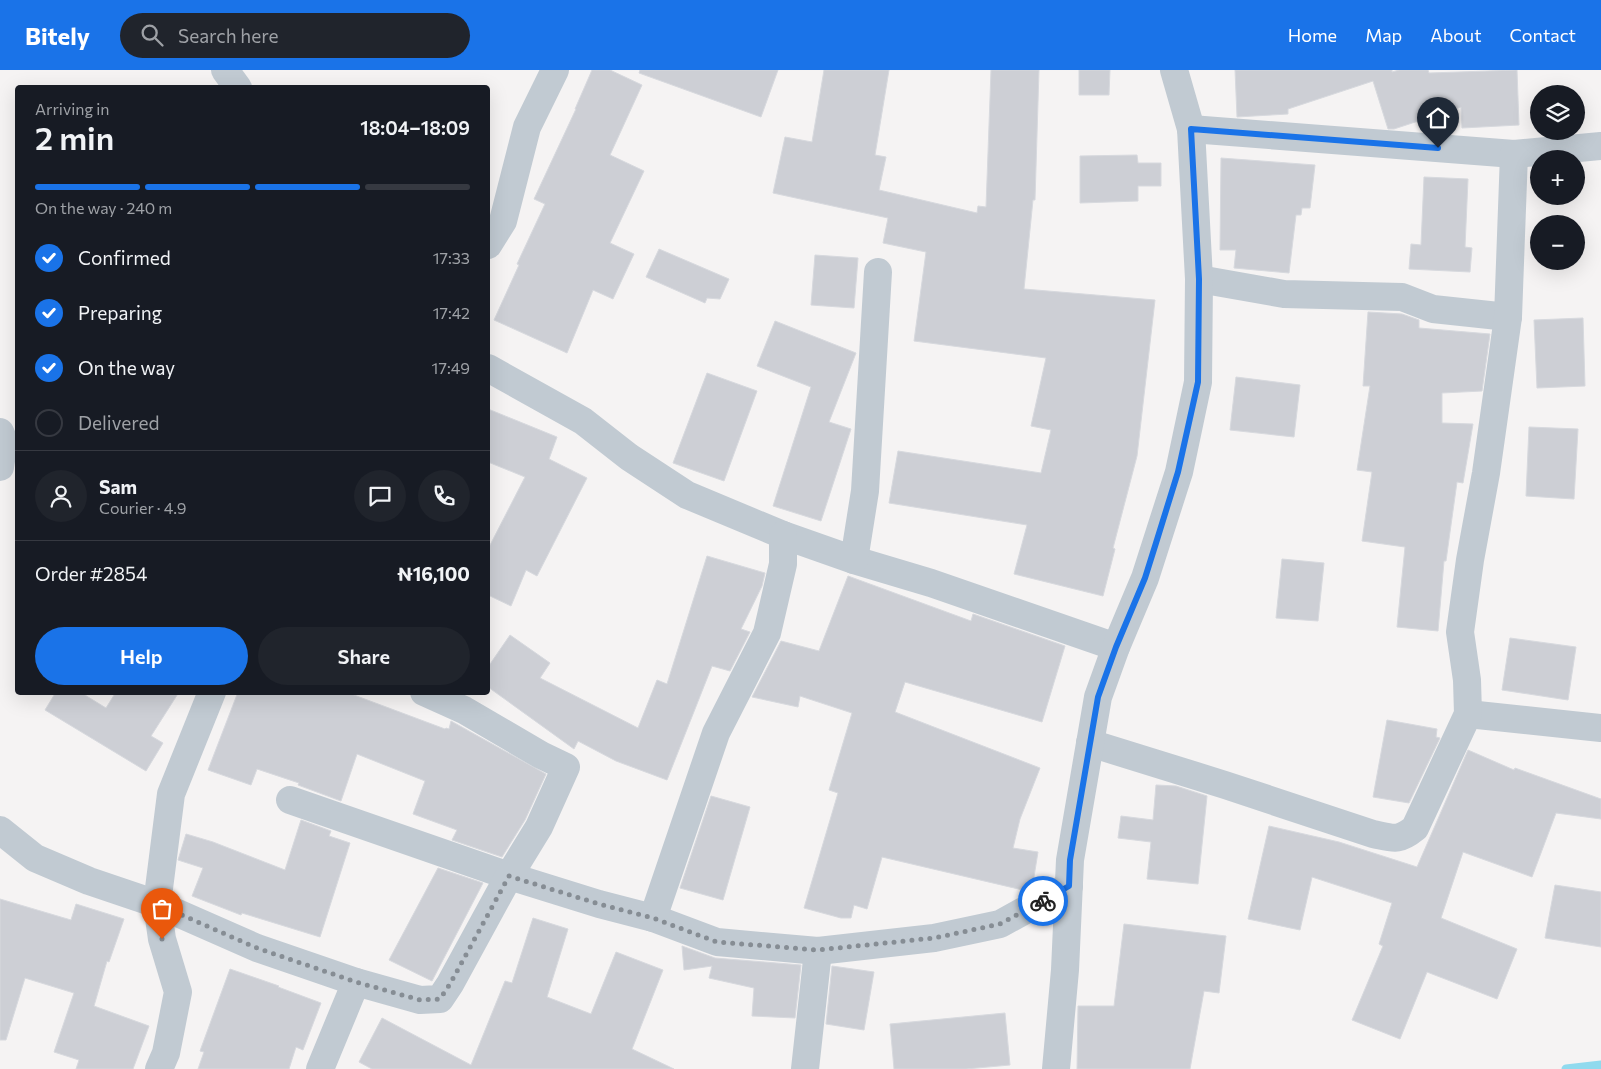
<!DOCTYPE html>
<html lang="en">
<head>
<meta charset="utf-8">
<style>
	:root { --surface:#171b24; --page:#20242c; --text:#f1f3f6; --muted:#9ea1a6; --line:#363941; --accent:#1a73e8 }
	body { margin:0; font-family:Commissioner,sans-serif; background:var(--page); color:var(--text); height:100vh; display:flex; flex-direction:column; font-size:19px; white-space:nowrap }
	* { box-sizing:border-box; margin:0 }
	p { font-size:16px; color:var(--muted) }
	.icon { flex:none; width:28px; height:28px; fill:none; stroke:currentColor; stroke-width:2; stroke-linecap:round; stroke-linejoin:round }
	.map { position:relative; flex:1; overflow:hidden }
	.drawer { position:absolute; left:15px; top:15px; width:475px; height:610px; display:flex; flex-direction:column; background:var(--surface); border-radius:5px; box-shadow:0 5px 20px #0002 }
	.drawer>* { flex:none }
	.fabs { position:absolute; left:1530px; top:15px; display:grid; gap:10px }
	.fabs a { display:grid; place-items:center; width:55px; height:55px; border-radius:50%; background:var(--surface); box-shadow:0 5px 20px #0002; font-size:25px }
	.pin { position:absolute; display:grid; place-items:center; width:42px; height:42px; color:#fff; margin:-51px -21px; border-radius:50% 50% 50% 0; rotate:-45deg; box-shadow:0 0 5px #0007 }
	.pin .icon { rotate:45deg }
	.courier { position:absolute; display:grid; place-items:center; width:50px; height:50px; margin:-25px; border:4px solid #1a73e8; border-radius:50%; background:#fff; color:#222; box-shadow:0 1px 6px #0007 }
	.head em { font-style:normal; font-weight:600 }
	.head div { display:flex; flex-direction:column-reverse }
	.head { display:flex; align-items:center; justify-content:space-between; height:85px; padding:0 20px }
	h1 { font-size:32px; font-weight:600; line-height:38px }
	.bar { display:grid; grid-template-columns:repeat(4,1fr); gap:8px 5px; align-content:center; height:60px; padding:0 20px }
	.bar i { height:6px; border-radius:4px; background:var(--line) }
	.bar .active { background:var(--accent) }
	.bar p { grid-column:span 4 }
	.line { display:flex; align-items:center; gap:12px; padding:0 20px; border-top:1px solid var(--line) }
	.line div { flex:1 }
	.round { display:grid; place-items:center; flex:none; width:52px; height:52px; border-radius:26px; background:var(--page) }
	ol { padding:0 20px; list-style:none }
	li { display:flex; align-items:center; gap:15px; height:55px }
	li p { margin-inline-start:auto }
	li .icon { padding:5px; border-radius:50%; background:var(--accent); color:#fff; stroke-width:4 }
	li:last-child { color:var(--muted) }
	li i { width:28px; height:28px; border:2px solid var(--line); border-radius:50% }
	.primary-button { display:flex; gap:10px; margin-top:auto; padding:10px 20px }
	.primary-button a { flex:1; height:58px; border-radius:30px; background:var(--accent); color:#fff; font-size:20px; font-weight:600; line-height:58px; text-align:center }
	.primary-button a+a { background:var(--page); color:var(--text) }
	header { display:flex; align-items:center; gap:30px; box-sizing:border-box; height:70px; padding:0 25px; background:var(--accent); color:#fff }
	header strong { font-size:24px }
	nav { display:flex; gap:28px; margin-inline-start:auto; font-size:18px }
	.search { width:350px; height:45px; background:var(--page); display:flex; align-items:center; gap:12px; box-sizing:border-box; padding:0 18px; border-radius:28px; color:var(--muted); font-size:19px }
	.map>svg:first-child { display:block }
</style>
</head>
<body>
<header>
<strong>Bitely</strong>
<div class="search"><svg class="icon" aria-label="search" viewBox="0 0 24 24"><circle cx="10" cy="10" r="6"/><path d="M15 15l6 6"/></svg>Search here</div>
<nav><a>Home</a><a>Map</a><a>About</a><a>Contact</a></nav>
</header>
<div class="map">
<svg width="1601" height="999" viewBox="0 0 1601 999">
	<rect width="100%" height="100%" fill="#f5f3f3"/>
	<g fill="none" stroke-linecap="round" stroke-linejoin="round">
		<polyline stroke="#90daee" stroke-width="9" points="1566,999 1601,995"/>
	</g>
	<g fill="#cdcfd5" stroke="#d7d9de">
		<polygon points="592,0 610,0 642,15 610,85 644,101 610,173 634,184 613,229 593,220 567,283 494,250 519,195 517,194 545,134 534,129 576,39 575,39"/>
		<polygon points="640,0 778,0 761,47 639,3"/>
		<polygon points="824,0 889,0 875,85 886,87 879,120 977,143 978,136 986,137 991,0 1039,0 1035,130 1033,130 1024,219 1155,230 1137,386 1113,478 1115,479 1103,526 1014,504 1027,455 889,433 898,381 1041,403 1051,360 1031,356 1046,288 914,271 926,182 883,173 888,148 773,123 785,67 812,72"/>
		<polygon points="1079,0 1110,0 1109,25 1079,25"/>
		<polygon points="1235,0 1392,0 1392,2 1399,0 1428,0 1429,3 1517,0 1519,55 1462,58 1461,37 1394,59 1388,59 1373,11 1288,39 1288,44 1237,47"/>
		<polygon points="1137,85 1138,93 1161,93 1161,116 1138,116 1138,131 1080,133 1080,86"/>
		<polygon points="1221,88 1315,95 1310,138 1302,138 1301,145 1296,145 1289,203 1234,198 1236,180 1220,180"/>
		<polygon points="1424,107 1468,109 1465,177 1472,178 1470,202 1409,199 1411,174 1421,175"/>
		<polygon points="659,179 729,209 720,229 707,228 705,233 646,207"/>
		<polygon points="815,185 858,188 854,238 811,235"/>
		<polygon points="1368,242 1402,244 1419,250 1419,258 1490,264 1482,321 1442,323 1442,353 1473,354 1463,413 1457,412 1446,491 1444,491 1438,561 1397,557 1405,477 1362,471 1372,402 1357,400 1370,316 1363,316"/>
		<polygon points="1583,248 1585,316 1537,318 1534,250"/>
		<polygon points="775,251 856,283 829,352 851,359 821,451 773,436 811,317 757,296"/>
		<polygon points="707,303 757,321 724,411 673,393"/>
		<polygon points="1236,307 1300,315 1294,367 1230,360"/>
		<polygon points="488,339 557,367 549,389 587,408 537,506 526,500 511,536 488,525 488,479 525,407 488,392"/>
		<polygon points="1529,357 1578,359 1574,429 1526,426"/>
		<polygon points="707,486 765,503 762,516 741,559 750,562 730,601 712,596 667,710 616,691 578,671 574,679 488,617 488,597 510,565 550,593 540,608 638,658 657,610 667,614"/>
		<polygon points="1282,489 1324,493 1318,551 1276,548"/>
		<polygon points="848,506 971,551 973,544 1065,576 1042,652 905,612 895,642 1040,698 1020,749 1013,778 1038,782 1032,819 1027,821 882,787 867,839 854,835 851,848 841,848 804,838 838,723 829,720 852,643 800,626 798,637 752,627 781,571 819,581"/>
		<polygon points="1510,568 1576,577 1568,630 1502,620"/>
		<polygon points="56,622 80,622 106,638 116,622 179,622 151,666 163,673 146,701 45,640"/>
		<polygon points="238,622 346,622 445,659 446,658 449,659 451,651 546,704 525,750 502,787 452,770 457,760 413,744 425,711 357,684 341,731 298,715 299,713 257,699 251,715 208,700"/>
		<polygon points="1387,650 1437,659 1436,667 1440,668 1409,733 1373,727"/>
		<polygon points="1468,680 1514,700 1515,698 1601,729 1601,749 1556,743 1532,807 1463,782 1441,848 1517,879 1497,929 1427,902 1400,969 1352,950 1383,876 1379,874 1392,833 1312,807 1300,860 1248,849 1269,756 1339,772 1417,797"/>
		<polygon points="1156,715 1176,716 1207,726 1198,814 1147,809 1151,772 1118,768 1121,746 1153,750"/>
		<polygon points="711,726 750,737 723,830 680,818"/>
		<polygon points="301,750 331,761 329,766 350,773 320,867 242,843 241,845 192,826 203,798 178,790 186,764 213,772 285,800"/>
		<polygon points="438,798 483,813 432,911 389,890"/>
		<polygon points="1555,815 1601,822 1601,877 1545,868"/>
		<polygon points="0,829 71,850 76,834 124,849 109,892 107,891 94,936 149,956 133,999 76,999 79,990 54,982 74,923 25,908 6,970 0,970"/>
		<polygon points="533,848 568,859 547,927 591,944 616,882 663,900 632,979 674,999 372,999 359,992 382,948 471,995 505,911 512,913"/>
		<polygon points="1124,854 1226,866 1219,923 1204,921 1190,999 1077,999 1078,936 1114,936"/>
		<polygon points="682,876 715,888 801,895 795,948 752,946 754,918 709,908 712,896 684,900"/>
		<polygon points="832,896 874,902 864,960 826,954"/>
		<polygon points="230,899 279,916 278,917 321,933 303,980 296,977 289,999 198,999 204,982 200,981"/>
		<polygon points="1005,943 1010,995 966,999 894,999 890,954"/>
	</g>
	<g fill="none" stroke-linecap="round" stroke-linejoin="round">
		<g stroke="#c1cad2" stroke-width="28">
			<polyline points="225,0 238,18"/>
			<polyline points="1191,59 1514,84 1601,76"/>
			<polyline points="488,175 503,151 527,57 555,0"/>
			<polyline points="1199,209 1284,224 1402,227 1433,239 1508,247"/>
			<polyline points="488,298 583,351 629,387 687,425 783,465 854,490 931,513 1116,577"/>
			<polyline points="0,362 4,371 0,397"/>
			<polyline points="854,490 865,421 878,202"/>
			<polyline points="1468,644 1601,658"/>
			<path d="M 1090,673 L 1225,715 L 1373,764 C 1393,768 1398,772 1415,758 L 1468,644 L 1467,610 L 1460,562 L 1470,490 L 1486,403 L 1508,247 L 1514,84"/>
			<polyline points="290,730 509,806 599,834 653,848 717,872 818,881 934,868 1000,854 1069,816"/>
			<polyline points="0,760 35,788 89,811 157,834 257,878 356,912 420,930 440,929 450,914 509,806 539,757 566,697 541,685 464,640 424,622"/>
			<polyline points="653,848 716,663 767,563 783,494 783,465"/>
			<polyline points="159,999 166,983 178,922 162,869 157,834 171,724 212,622"/>
			<polyline points="320,999 356,912"/>
			<polyline points="805,999 818,881"/>
			<polyline points="1056,999 1065,900 1070,790 1098,627 1116,577 1145,508 1179,402 1198,312 1199,209 1191,59 1174,0"/>
		</g>
	</g>
	<g fill="none" stroke-linecap="round" stroke-linejoin="round">
		<polyline stroke="#868d94" stroke-width="5" stroke-dasharray="0 9" points="162,869 157,834 257,878 356,912 420,930 440,929 450,914 509,806 599,834 653,848 717,872 818,880 934,868 1000,854 1043,831"/>
		<polyline stroke="#1a73e8" stroke-width="6" points="1043,831 1069,816 1070,790 1098,627 1116,577 1145,508 1156,473 1178,402 1198,312 1199,209 1191,59 1438,78"/>
	</g>
</svg>
<div class="fabs">
<a><svg class="icon" aria-label="layers" viewBox="0 0 24 24"><path d="M12 4l9 5-9 5-9-5zM3 14l9 5 9-5"/></svg></a>
<a>+</a>
<a>−</a>
</div>
<div class="pin" style="left:162px;top:869px;background:#ea580c"><svg class="icon" aria-label="bag" viewBox="0 0 24 24"><path d="M5 8h14l-1 12H6zM9 8a3 3 0 0 1 6 0"/></svg></div>
<div class="pin" style="left:1438px;top:78px;background:#1f2937"><svg class="icon" aria-label="home" viewBox="0 0 24 24"><path d="M3 11l9-7 9 7M6 9v11h12V9"/></svg></div>
<div class="courier" style="left:1043px;top:831px"><svg class="icon" aria-label="bike" viewBox="0 0 24 24"><circle cx="6" cy="16" r="4"/><circle cx="18" cy="16" r="4"/><path d="M6 16l4-8h5l3 8M10 8l3 8H6M13 5h3"/></svg></div>
<section class="drawer">
<div class="head"><div><h1>2 min</h1><p>Arriving in</p></div><em>18:04–18:09</em></div>
<div class="bar"><i class="active"></i><i class="active"></i><i class="active"></i><i></i><p>On the way · 240 m</p></div>
<ol>
<li><svg class="icon" aria-label="check" viewBox="0 0 24 24"><path d="M5 12l5 5 9-10"/></svg>Confirmed<p>17:33</p></li>
<li><svg class="icon" aria-label="check" viewBox="0 0 24 24"><path d="M5 12l5 5 9-10"/></svg>Preparing<p>17:42</p></li>
<li><svg class="icon" aria-label="check" viewBox="0 0 24 24"><path d="M5 12l5 5 9-10"/></svg>On the way<p>17:49</p></li>
<li><i></i>Delivered</li>
</ol>
<div class="line" style="height:90px"><a class="round"><svg class="icon" aria-label="person" viewBox="0 0 24 24"><circle cx="12" cy="8" r="4"/><path d="M4 21q1-7 8-7t8 7"/></svg></a><div><b>Sam</b><p>Courier · 4.9</p></div><a class="round"><svg class="icon" aria-label="chat" viewBox="0 0 24 24"><path d="M4 5h16v11H9l-5 4z"/></svg></a><a class="round"><svg class="icon" aria-label="phone" viewBox="0 0 24 24"><path d="M5 4h4l2 5-3 2q2 4 5 5l2-3 5 2v4C11 20 4 13 5 4z"/></svg></a></div>
<div class="line" style="height:65px"><div>Order #2854</div><b>₦16,100</b></div>
<div class="primary-button"><a>Help</a><a>Share</a></div>
</section>
</div>
</body>
</html>
